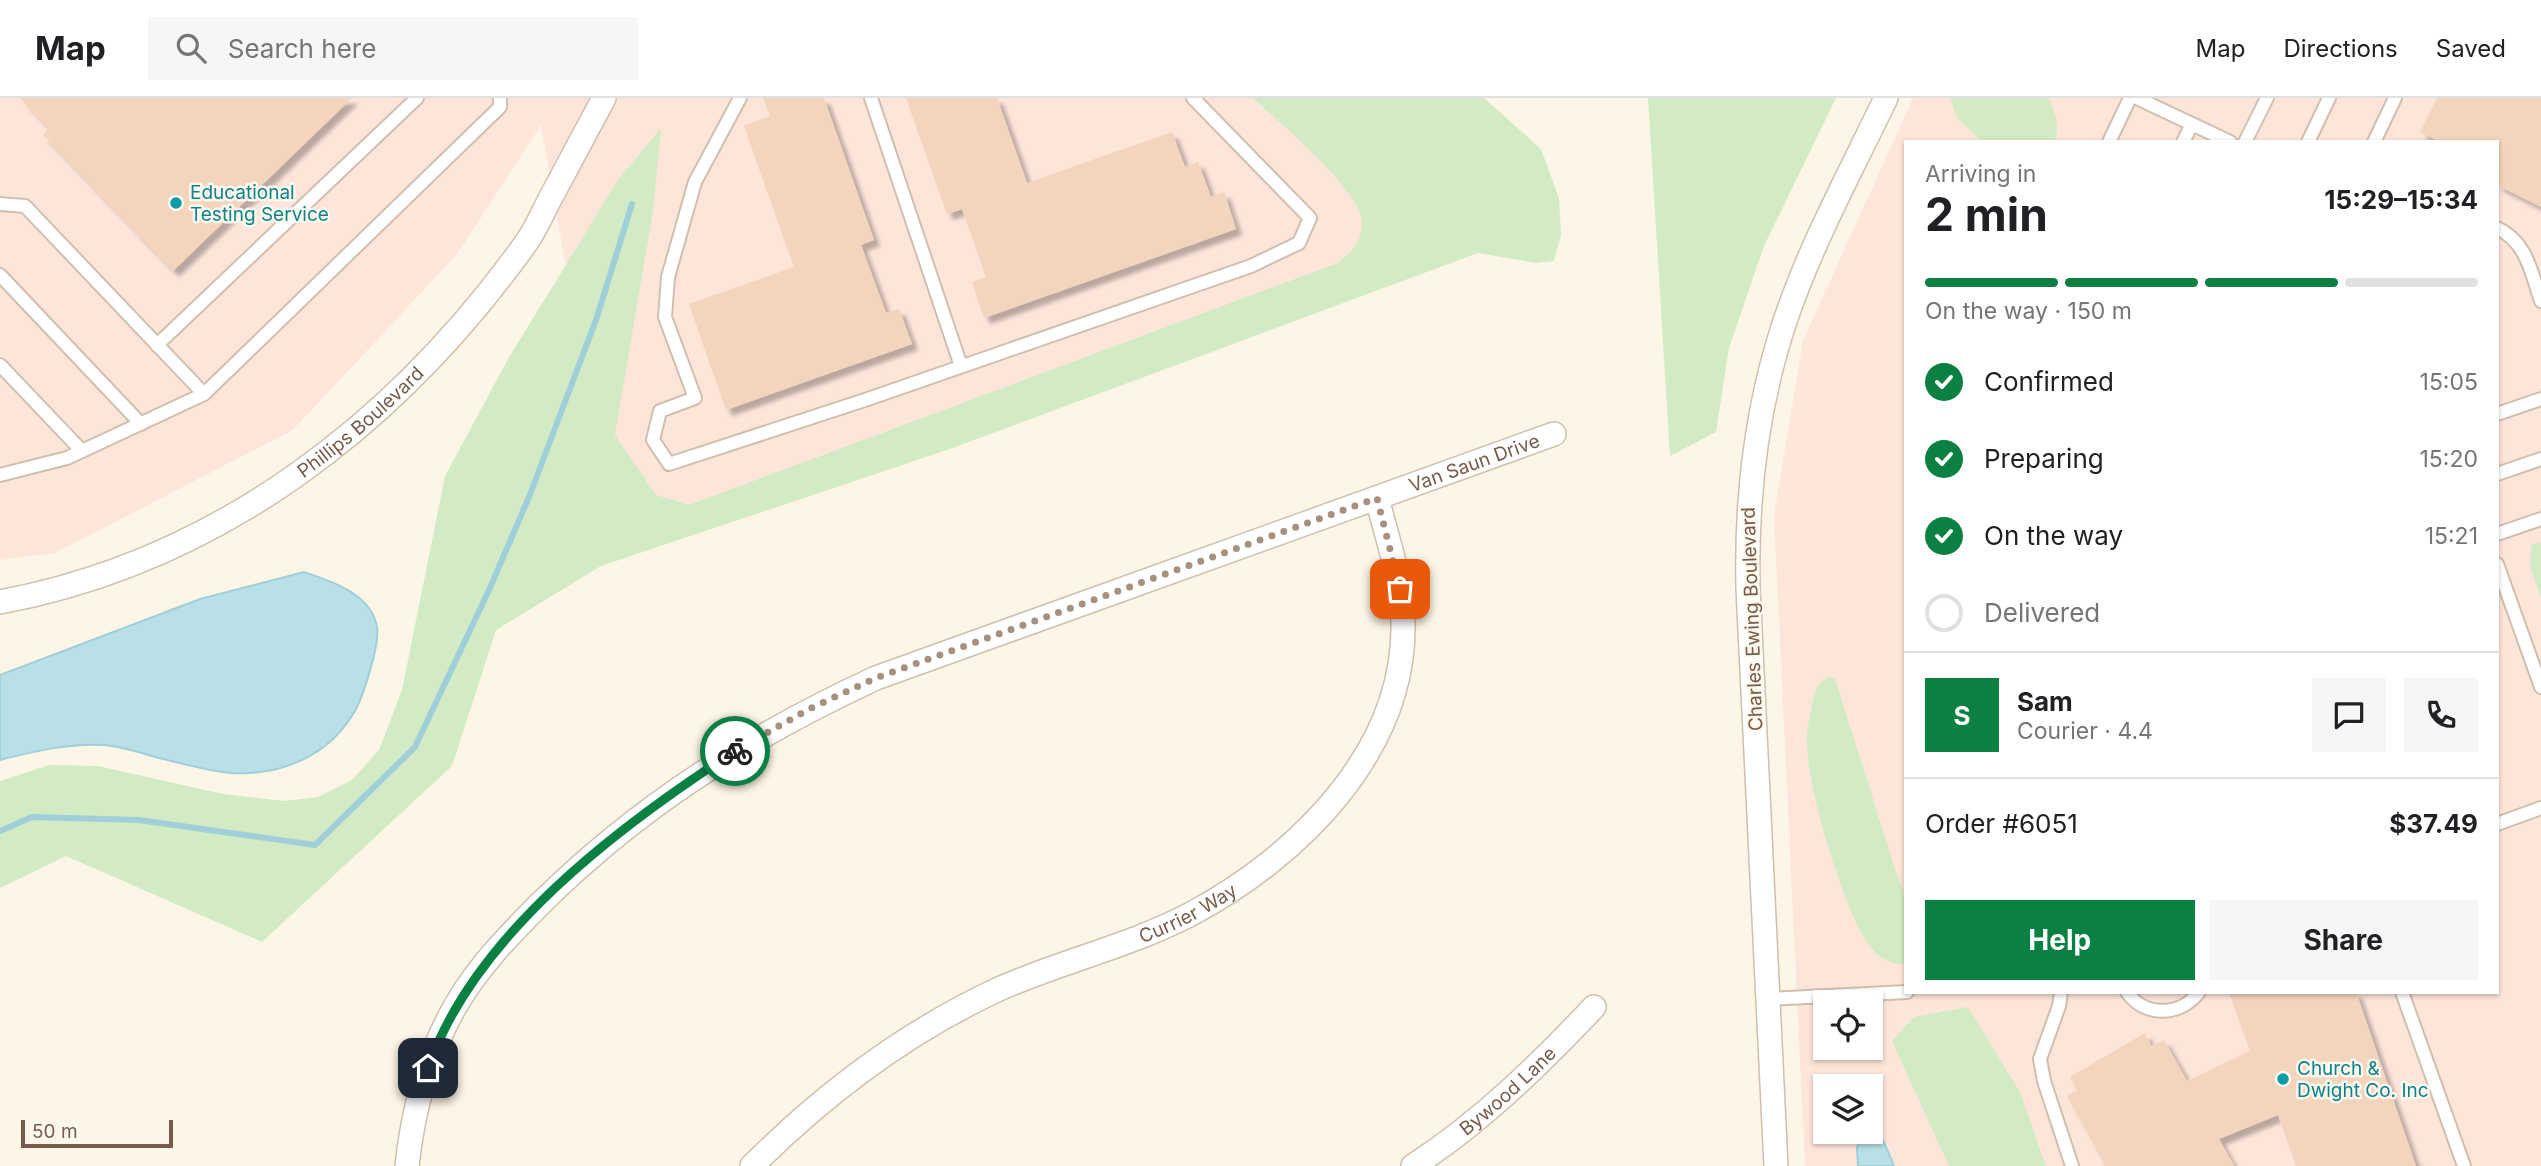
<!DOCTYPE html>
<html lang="en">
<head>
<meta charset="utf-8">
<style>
	:root { --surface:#fff; --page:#f6f6f6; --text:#202124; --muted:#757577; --line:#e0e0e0; --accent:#0b8043 }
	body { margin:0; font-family:Inter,sans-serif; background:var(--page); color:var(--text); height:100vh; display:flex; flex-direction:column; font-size:26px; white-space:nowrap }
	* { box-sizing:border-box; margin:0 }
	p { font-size:23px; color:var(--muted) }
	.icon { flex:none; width:38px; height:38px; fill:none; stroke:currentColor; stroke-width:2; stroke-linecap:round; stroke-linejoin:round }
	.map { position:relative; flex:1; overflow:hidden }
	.details { position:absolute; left:1904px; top:42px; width:595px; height:854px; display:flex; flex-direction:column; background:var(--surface); border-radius:0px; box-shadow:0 2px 5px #0004 }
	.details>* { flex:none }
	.buttons { position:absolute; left:1813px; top:892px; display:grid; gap:14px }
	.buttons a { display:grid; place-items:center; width:70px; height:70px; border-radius:0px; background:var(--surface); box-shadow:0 2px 5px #0004; font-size:35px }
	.scale { position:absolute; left:21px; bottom:18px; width:152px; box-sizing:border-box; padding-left:7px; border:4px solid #775b4a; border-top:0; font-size:19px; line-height:24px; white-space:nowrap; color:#775b4a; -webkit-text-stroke:5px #fff8ed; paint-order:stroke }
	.pin { position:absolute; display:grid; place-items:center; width:60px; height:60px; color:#fff; margin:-30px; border-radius:14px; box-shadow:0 4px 10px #0006 }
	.courier { position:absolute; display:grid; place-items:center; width:70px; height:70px; margin:-35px; border:5px solid #0b8043; border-radius:50%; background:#fff; color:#222; box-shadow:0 2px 9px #0007 }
	.overview em { font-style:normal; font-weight:700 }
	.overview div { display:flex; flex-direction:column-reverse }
	.overview { display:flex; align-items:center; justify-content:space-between; height:119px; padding:0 21px }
	h1 { font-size:46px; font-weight:700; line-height:52px }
	.bar { display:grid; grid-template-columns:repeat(4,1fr); gap:10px 7px; align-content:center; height:84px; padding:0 21px }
	.bar i { height:9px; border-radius:5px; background:var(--line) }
	.bar .on { background:var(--accent) }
	.bar p { grid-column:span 4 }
	.line { display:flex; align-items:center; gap:18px; padding:0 21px; border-top:2px solid var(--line) }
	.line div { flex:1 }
	.round { display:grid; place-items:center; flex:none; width:74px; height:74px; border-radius:0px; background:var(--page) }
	ol { padding:0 21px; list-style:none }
	li { display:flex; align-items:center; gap:21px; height:77px }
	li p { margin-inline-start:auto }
	li .icon { padding:7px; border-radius:50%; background:var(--accent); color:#fff; stroke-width:4 }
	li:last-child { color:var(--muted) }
	li i { width:38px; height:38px; border:4px solid var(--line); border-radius:50% }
	.primary-button { display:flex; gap:14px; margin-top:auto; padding:14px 21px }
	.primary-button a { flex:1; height:80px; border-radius:0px; background:var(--accent); color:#fff; font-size:28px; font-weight:700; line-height:80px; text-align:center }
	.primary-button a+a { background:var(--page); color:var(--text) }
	header { display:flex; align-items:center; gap:42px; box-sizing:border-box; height:98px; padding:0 35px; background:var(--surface); border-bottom:2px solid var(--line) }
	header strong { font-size:33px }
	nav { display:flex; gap:38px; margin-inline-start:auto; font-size:24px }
	.search { width:490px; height:63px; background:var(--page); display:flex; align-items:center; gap:18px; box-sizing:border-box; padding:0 24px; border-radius:0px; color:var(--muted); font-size:26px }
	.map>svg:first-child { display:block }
</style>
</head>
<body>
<header>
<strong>Map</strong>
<div class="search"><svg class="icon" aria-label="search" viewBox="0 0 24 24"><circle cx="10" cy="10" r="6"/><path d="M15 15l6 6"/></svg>Search here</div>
<nav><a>Map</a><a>Directions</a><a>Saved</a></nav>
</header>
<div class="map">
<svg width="2541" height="1068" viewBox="0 0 2541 1068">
	<defs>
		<filter id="shadow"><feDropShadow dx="6" dy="6" stdDeviation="2" flood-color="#0004"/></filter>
	</defs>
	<rect width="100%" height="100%" fill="#fdf5e6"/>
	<g fill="#fde5da" fill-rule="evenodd">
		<polygon points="0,0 1274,0 1394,147 659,425 598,352 541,27 458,155 293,332 55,455 0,462"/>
		<path d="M 1913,0 L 2541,0 L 2541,1068 L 1805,1068 L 1774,418 L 1803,243 ZM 1906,44 L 2497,44 L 2497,894 L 1906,894 ZM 1825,905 L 1871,905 L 1871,950 L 1825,950 ZM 1825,989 L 1871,989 L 1871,1034 L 1825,1034 Z"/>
	</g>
	<g fill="#d3ebc4">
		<path d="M 1253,0 L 1484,0 L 1541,51 L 1559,100 L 1561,137 L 1554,163 L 1536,165 L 1478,155 L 947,352 L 601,468 L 496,532 L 452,668 L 262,844 L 66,758 L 0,790 L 0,683 L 49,667 L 98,668 L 223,696 L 284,703 L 318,699 L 352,682 L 379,652 L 402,592 L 445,378 L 508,261 L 618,82 L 661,30 L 653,113 L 615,337 L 656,397 L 689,407 L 1338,165 C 1352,153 1362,144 1362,125 C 1363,94 1277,23 1253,0 Z"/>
		<polygon points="1648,0 1836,0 1764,148 1729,250 1716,334 1670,358"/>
		<path d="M 1950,0 L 2049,0 C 2054,15 2062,28 2054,44 L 1983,44 L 1957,20 Z"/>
		<polygon points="2541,444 2541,500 2530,469 2531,447"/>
		<path d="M 1828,578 L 1835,581 L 1899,783 L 1906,797 L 1906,865 C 1892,869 1878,859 1869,847 C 1843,810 1804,682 1807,637 C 1808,626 1813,599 1817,589 C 1819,585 1825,581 1828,578 Z"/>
		<polygon points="1968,909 2020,994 2046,1068 1949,1068 1892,943 1914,919"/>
	</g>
	<g fill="#bae0e7" stroke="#a0cfd9" stroke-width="2">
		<path d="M 304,474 C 330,483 371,495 377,529 C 380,546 364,595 356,611 C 331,657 282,678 231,675 C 208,673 184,666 163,661 C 144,656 124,649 105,647 C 69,645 35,653 0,662 L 0,577 L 200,501 Z"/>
		<polygon points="1871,1028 1883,1042 1894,1068 1858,1068 1857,1050 1861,1034 1871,1034"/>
	</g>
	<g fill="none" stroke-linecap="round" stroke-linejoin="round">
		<polyline stroke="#a0cfd9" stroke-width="6" points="0,733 32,719 139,722 315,747 415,649 489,492 529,399 596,222 632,106"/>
	</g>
	<g fill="#f3d4bd" filter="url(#shadow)">
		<polygon points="20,0 352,0 173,173 43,37 49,30"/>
		<polygon points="763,0 824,0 874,142 861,147 886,215 899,211 912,246 726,312 689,206 794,169 744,28 770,18"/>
		<polygon points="906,0 997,0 1027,85 1172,34 1185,69 1198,64 1211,99 1224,94 1236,131 984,220 972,184 986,179 962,111 947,116"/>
		<polygon points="2437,0 2541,0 2541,109 2497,87 2497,44 2440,44 2420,34"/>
		<polygon points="2229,894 2356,894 2416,1068 2296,1068 2278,1017 2219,1041 2234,1068 2105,1068 2067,998 2077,992 2070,979 2145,935 2151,948 2164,942 2187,983 2250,953"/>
	</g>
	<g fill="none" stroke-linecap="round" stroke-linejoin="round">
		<defs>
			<g id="service">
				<polyline points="740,0 695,84 668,179 665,219 695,300 660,313 653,342 669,366 865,302 1251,168 1299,145 1310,120 1193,0"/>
				<polyline points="871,0 961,268"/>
				<polyline points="2137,0 2230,44"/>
				<polyline points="2109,44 2130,0"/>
				<polyline points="2183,44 2192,26"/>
				<polyline points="2245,44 2267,0"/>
				<polyline points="2308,44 2329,0"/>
				<polyline points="2374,44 2395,0"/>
				<polyline points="0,106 25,108 204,296 500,9 500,0"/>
				<path d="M 2497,130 C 2527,144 2531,174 2541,203"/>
				<polyline points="0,177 141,326"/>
				<polyline points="157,247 417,0"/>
				<polyline points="0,267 82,353"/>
				<polyline points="2497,316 2541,301"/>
				<polyline points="2497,376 2541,361"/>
				<polyline points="0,377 67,360 204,296"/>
				<polyline points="2497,436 2541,421"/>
				<polyline points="2497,466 2541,589"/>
				<polyline points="2497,726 2541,710"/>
				<polyline points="2061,894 2059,908 2040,961 2044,983 2072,1068"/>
				<path d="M 2127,894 C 2145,920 2181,918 2199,894"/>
				<polyline points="2402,894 2464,1068"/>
				<polyline points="1768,901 1907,894"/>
			</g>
			<g id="minor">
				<path id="s1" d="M 0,504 C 220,463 398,324 526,145 C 536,131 543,114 551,99 C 569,66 586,33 604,0"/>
				<path id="s2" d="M 407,1068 C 413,1012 427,957 456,907 C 478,869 509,837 540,806 C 640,707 749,639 876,580 L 1554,336"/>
				<path id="s3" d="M 752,1068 C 824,996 906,934 999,891 C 1062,863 1130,848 1191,816 C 1298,759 1406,653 1403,524 C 1402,482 1387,440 1377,400"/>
				<path id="s4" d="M 1413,1068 C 1481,1024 1538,968 1594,909"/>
				<path d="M 1776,1068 L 1748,490 C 1746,399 1756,310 1785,223 C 1811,146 1851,73 1886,0"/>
			</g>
		</defs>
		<use href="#service" stroke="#d1bfae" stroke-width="16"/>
		<use href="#minor" stroke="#d1bfae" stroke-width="26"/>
		<use href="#service" stroke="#fff" stroke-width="12"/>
		<use href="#minor" stroke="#fff" stroke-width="23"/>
	</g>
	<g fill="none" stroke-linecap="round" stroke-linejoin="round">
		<polyline stroke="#a69181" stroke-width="7" stroke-dasharray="0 12.6" points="735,653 809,611 876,580 1377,400 1400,491"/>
		<path stroke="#0b8043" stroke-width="9" d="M 428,970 C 474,837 619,728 735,653"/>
	</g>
	<g fill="#0f9aa8" stroke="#fff8ed" stroke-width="2.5">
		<circle cx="176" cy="105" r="7"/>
		<circle cx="2283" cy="981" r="7"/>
	</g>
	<g text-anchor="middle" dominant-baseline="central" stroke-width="5" stroke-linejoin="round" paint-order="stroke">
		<g font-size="19" fill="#0d838f" stroke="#fff8ed" text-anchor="start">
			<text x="190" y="94">Educational<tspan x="190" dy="22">Testing Service</tspan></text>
			<text x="2297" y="970">Church &amp;<tspan x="2297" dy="22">Dwight Co. Inc</tspan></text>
		</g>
		<g font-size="19" fill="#775b4a" stroke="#fff8ed">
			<text stroke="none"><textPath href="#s1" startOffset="408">Phillips Boulevard</textPath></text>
			<text stroke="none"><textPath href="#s2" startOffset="1344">Van Saun Drive</textPath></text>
			<text transform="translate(1752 521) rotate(-92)">Charles Ewing Boulevard</text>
			<text stroke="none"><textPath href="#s3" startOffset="509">Currier Way</textPath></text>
			<text stroke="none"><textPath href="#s4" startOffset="121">Bywood Lane</textPath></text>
		</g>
	</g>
</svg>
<div class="buttons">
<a><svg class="icon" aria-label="locate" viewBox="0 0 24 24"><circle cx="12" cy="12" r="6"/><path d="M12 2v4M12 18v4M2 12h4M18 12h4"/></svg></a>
<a><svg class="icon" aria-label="layers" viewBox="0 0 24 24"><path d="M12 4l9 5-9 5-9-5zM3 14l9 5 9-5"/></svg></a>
</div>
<div class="scale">50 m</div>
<div class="pin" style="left:1400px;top:491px;background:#ea580c"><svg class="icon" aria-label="bag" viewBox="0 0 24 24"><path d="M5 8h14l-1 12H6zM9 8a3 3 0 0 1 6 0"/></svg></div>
<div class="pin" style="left:428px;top:970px;background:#1f2937"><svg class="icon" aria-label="home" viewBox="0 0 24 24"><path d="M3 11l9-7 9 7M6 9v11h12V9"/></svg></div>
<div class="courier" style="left:735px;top:653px"><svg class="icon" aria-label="bike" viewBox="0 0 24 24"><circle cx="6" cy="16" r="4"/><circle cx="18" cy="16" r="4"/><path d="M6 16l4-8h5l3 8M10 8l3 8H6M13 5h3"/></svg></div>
<section class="details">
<div class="overview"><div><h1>2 min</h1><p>Arriving in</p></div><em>15:29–15:34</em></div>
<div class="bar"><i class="on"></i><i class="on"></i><i class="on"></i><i></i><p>On the way · 150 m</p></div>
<ol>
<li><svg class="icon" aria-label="check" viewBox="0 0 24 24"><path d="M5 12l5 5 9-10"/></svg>Confirmed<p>15:05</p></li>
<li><svg class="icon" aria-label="check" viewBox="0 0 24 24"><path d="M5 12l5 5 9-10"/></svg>Preparing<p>15:20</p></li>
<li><svg class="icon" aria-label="check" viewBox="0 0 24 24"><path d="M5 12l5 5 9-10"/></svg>On the way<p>15:21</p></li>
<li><i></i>Delivered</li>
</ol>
<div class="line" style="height:126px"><b class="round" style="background:var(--accent);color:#fff">S</b><div><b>Sam</b><p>Courier · 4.4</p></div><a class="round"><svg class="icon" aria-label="chat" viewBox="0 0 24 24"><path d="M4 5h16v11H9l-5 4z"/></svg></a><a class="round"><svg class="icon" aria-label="phone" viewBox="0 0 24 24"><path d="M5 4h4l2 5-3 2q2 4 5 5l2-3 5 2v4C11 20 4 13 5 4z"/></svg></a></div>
<div class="line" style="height:91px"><div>Order #6051</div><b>$37.49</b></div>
<div class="primary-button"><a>Help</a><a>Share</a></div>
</section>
</div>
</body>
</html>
